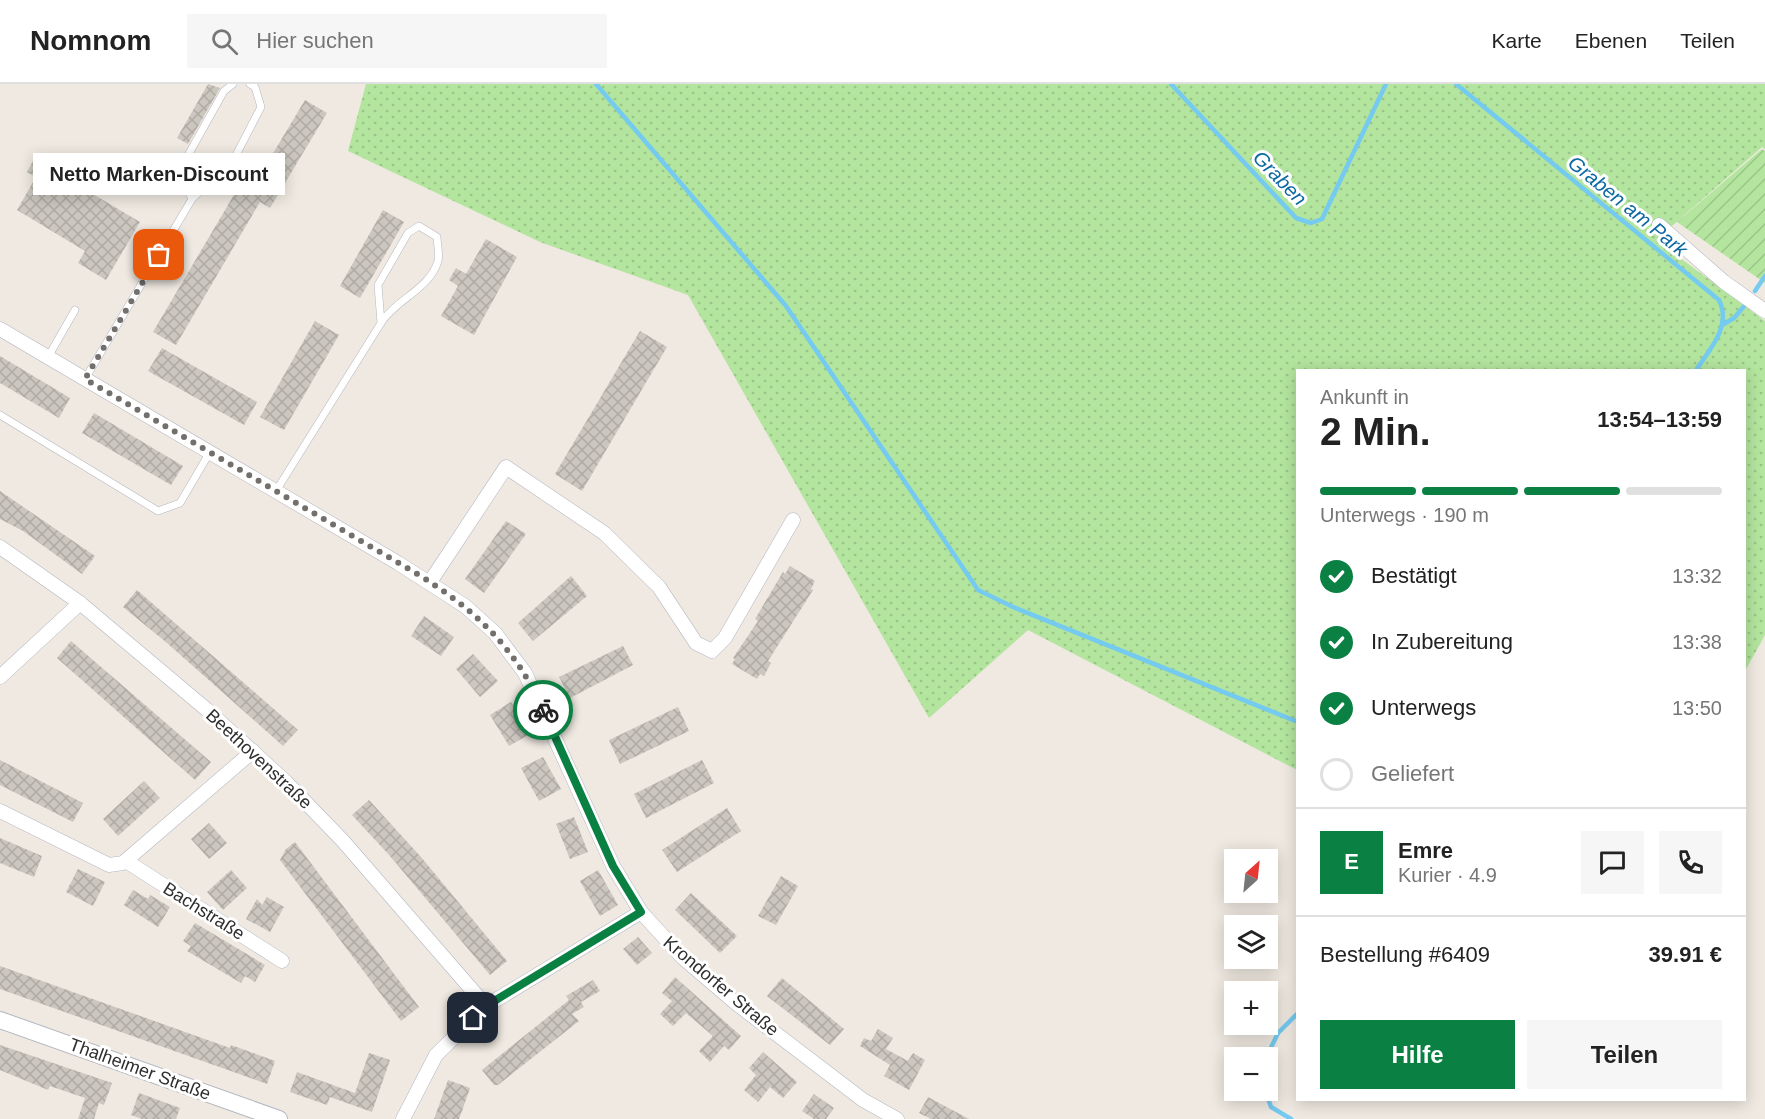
<!DOCTYPE html>
<html lang="de">
<head>
<meta charset="utf-8">
<style>
	:root { --surface:#fff; --page:#f6f6f6; --text:#222; --muted:#767676; --line:#e0e0e0; --accent:#0b8043 }
	body { margin:0; font-family:Arial,sans-serif; background:var(--page); color:var(--text); height:100vh; display:flex; flex-direction:column; font-size:22px; white-space:nowrap }
	* { box-sizing:border-box; margin:0 }
	p { font-size:20px; color:var(--muted) }
	.icon { flex:none; width:33px; height:33px; fill:none; stroke:currentColor; stroke-width:2; stroke-linecap:round; stroke-linejoin:round }
	.map { position:relative; flex:1; overflow:hidden }
	.details { position:absolute; left:1296px; top:285px; width:450px; height:732px; display:flex; flex-direction:column; background:var(--surface); border-radius:0px; box-shadow:0 3px 15px #0003 }
	.details>* { flex:none }
	.needle { width:39px; rotate:27deg }
	.buttons { position:absolute; left:1224px; top:765px; display:grid; gap:12px }
	.buttons a { display:grid; place-items:center; width:54px; height:54px; border-radius:0px; background:var(--surface); box-shadow:0 3px 15px #0003; font-size:30px }
	.pin { position:absolute; display:grid; place-items:center; width:51px; height:51px; color:#fff; margin:-26px; border-radius:12px; box-shadow:0 3px 9px #0006 }
	.courier { position:absolute; display:grid; place-items:center; width:60px; height:60px; margin:-30px; border:4px solid #0b8043; border-radius:50%; background:#fff; color:#222; box-shadow:0 2px 8px #0007 }
	.bubble { position:absolute; height:42px; border-radius:0px; background:var(--surface); box-shadow:0 3px 15px #0003; font-size:20px; font-weight:700; line-height:42px; text-align:center }
	.headline em { font-style:normal; font-weight:700 }
	.headline div { display:flex; flex-direction:column-reverse }
	.headline { display:flex; align-items:center; justify-content:space-between; height:102px; padding:0 24px }
	h1 { font-size:39px; font-weight:700; line-height:45px }
	.bar { display:grid; grid-template-columns:repeat(4,1fr); gap:9px 6px; align-content:center; height:72px; padding:0 24px }
	.bar i { height:8px; border-radius:4px; background:var(--line) }
	.bar .current { background:var(--accent) }
	.bar p { grid-column:span 4 }
	.line { display:flex; align-items:center; gap:15px; padding:0 24px; border-top:2px solid var(--line) }
	.line div { flex:1 }
	.round { display:grid; place-items:center; flex:none; width:63px; height:63px; border-radius:0px; background:var(--page) }
	ol { padding:0 24px; list-style:none }
	li { display:flex; align-items:center; gap:18px; height:66px }
	li p { margin-inline-start:auto }
	li .icon { padding:6px; border-radius:50%; background:var(--accent); color:#fff; stroke-width:4 }
	li:last-child { color:var(--muted) }
	li i { width:33px; height:33px; border:3px solid var(--line); border-radius:50% }
	.primary-button { display:flex; gap:12px; margin-top:auto; padding:12px 24px }
	.primary-button a { flex:1; height:69px; border-radius:0px; background:var(--accent); color:#fff; font-size:24px; font-weight:700; line-height:69px; text-align:center }
	.primary-button a+a { background:var(--page); color:var(--text) }
	header { display:flex; align-items:center; gap:36px; box-sizing:border-box; height:84px; padding:0 30px; background:var(--surface); border-bottom:2px solid var(--line) }
	header strong { font-size:28px }
	nav { display:flex; gap:33px; margin-inline-start:auto; font-size:21px }
	.search { width:420px; height:54px; background:var(--page); display:flex; align-items:center; gap:15px; box-sizing:border-box; padding:0 21px; border-radius:0px; color:var(--muted); font-size:22px }
	.map>svg:first-child { display:block }
</style>
</head>
<body>
<header>
<strong>Nomnom</strong>
<div class="search"><svg class="icon" aria-label="search" viewBox="0 0 24 24"><circle cx="10" cy="10" r="6"/><path d="M15 15l6 6"/></svg>Hier suchen</div>
<nav><a>Karte</a><a>Ebenen</a><a>Teilen</a></nav>
</header>
<div class="map">
<svg width="1765" height="1035" viewBox="0 0 1765 1035">
	<defs>
		<pattern id="park-dots" width="8" height="8" patternUnits="userSpaceOnUse" patternTransform="scale(1.5)"><rect width="8" height="8" fill="#b3e59e"/><path d="M2 2h.1M6 6h.1" fill="none" stroke="#9ac588" stroke-width="1.8" stroke-linecap="round"/></pattern>
		<pattern id="garden-furrows" width="10" height="10" patternUnits="userSpaceOnUse" patternTransform="scale(1.5)"><rect width="10" height="10" fill="#b3e59e"/><path d="M-1 1l2-2M0 10L10 0M9 11l2-2" fill="none" stroke="#9ac588"/></pattern>
		<pattern id="building-cross-hatch" width="8" height="8" patternUnits="userSpaceOnUse" patternTransform="scale(1.5)"><rect width="8" height="8" fill="#cbc7bf"/><path d="M0 0l8 8M0 8l8-8" fill="none" stroke="#afaba4"/></pattern>
	</defs>
	<rect width="100%" height="100%" fill="#efe9e1"/>
	<polygon fill="url(#park-dots)" points="366,0 1765,0 1765,65 1762,63 1656,156 1765,237 1765,551 1745,587 1744,286 1298,286 1297,686 1028,546 929,634 688,211 540,158 348,67"/>
	<polygon fill="url(#garden-furrows)" points="1762,65 1765,67 1765,199 1677,138"/>
	<g fill="none" stroke-linecap="round" stroke-linejoin="round">
		<g stroke="#75caf0" stroke-width="4.5">
			<polyline points="596,0 786,222 978,506 1013,523 1298,638"/>
			<polyline points="1171,0 1296,134 1311,139 1322,135 1386,0"/>
			<path d="M 1456,0 L 1719,216 C 1732,242 1710,265 1696,286"/>
			<polyline points="1755,207 1765,192"/>
			<polyline points="1724,240 1734,234 1746,220"/>
			<polyline points="1266,974 1278,949 1298,929"/>
			<polyline points="1265,1006 1271,1023 1291,1035"/>
		</g>
	</g>
	<g fill="url(#building-cross-hatch)">
		<polygon points="208,0 220,4 188,60 177,54"/>
		<polygon points="305,16 327,29 270,124 260,118 176,261 153,248 238,104 248,111"/>
		<polygon points="34,75 140,138 106,196 78,179 85,167 17,126 36,93 27,88"/>
		<polygon points="383,126 404,138 360,214 340,202"/>
		<polygon points="486,155 517,173 474,251 441,232 458,202 449,196 456,184 466,190"/>
		<polygon points="315,237 339,251 284,346 260,333"/>
		<polygon points="640,247 667,263 582,407 555,390"/>
		<polygon points="162,264 257,318 244,341 148,287"/>
		<polygon points="0,272 70,314 59,334 0,299"/>
		<polygon points="94,329 183,382 171,401 82,349"/>
		<polygon points="0,407 95,472 82,490 23,447 0,435"/>
		<polygon points="506,437 526,450 484,509 465,495"/>
		<polygon points="790,482 815,497 811,505 813,506 768,577 771,579 764,592 760,590 757,595 732,580 735,575 733,574 758,537 755,535 783,488 785,490"/>
		<polygon points="571,492 587,512 533,557 518,539"/>
		<polygon points="137,506 298,646 283,662 167,559 123,523"/>
		<polygon points="424,532 454,553 441,572 411,552"/>
		<polygon points="71,557 211,678 195,696 57,574"/>
		<polygon points="623,562 633,581 570,614 559,593"/>
		<polygon points="473,570 498,597 480,613 456,585"/>
		<polygon points="511,618 530,650 509,662 490,631"/>
		<polygon points="678,623 689,647 620,680 609,656"/>
		<polygon points="543,673 561,705 539,717 521,684"/>
		<polygon points="0,676 83,719 73,738 0,701"/>
		<polygon points="702,676 714,699 646,734 634,710"/>
		<polygon points="144,697 160,714 118,752 103,735"/>
		<polygon points="369,716 421,773 507,877 490,891 390,772 352,731"/>
		<polygon points="727,724 741,747 677,788 662,766"/>
		<polygon points="574,733 588,768 570,775 556,740"/>
		<polygon points="209,739 227,759 209,775 191,755"/>
		<polygon points="0,754 42,772 34,793 0,779"/>
		<polygon points="295,758 419,923 401,937 280,776 286,765"/>
		<polygon points="78,785 105,798 93,822 66,808"/>
		<polygon points="231,786 247,804 223,826 207,808"/>
		<polygon points="598,786 618,821 600,832 580,797"/>
		<polygon points="781,792 798,802 776,841 758,832"/>
		<polygon points="133,806 148,815 150,811 170,823 158,843 124,821"/>
		<polygon points="691,809 737,852 720,869 675,826"/>
		<polygon points="267,813 284,823 270,848 246,835 257,815 262,821"/>
		<polygon points="195,839 265,881 255,898 245,892 241,899 187,867 191,862 183,857"/>
		<polygon points="638,853 652,869 637,881 623,865"/>
		<polygon points="0,882 230,964 231,961 275,977 267,1000 0,905"/>
		<polygon points="675,893 741,952 729,966 724,962 710,978 699,967 713,952 686,929 673,942 660,930 672,917 662,909"/>
		<polygon points="782,894 844,945 830,961 767,912"/>
		<polygon points="593,896 600,907 581,918 584,923 572,930 579,937 498,1001 494,1001 482,986 569,916 566,912"/>
		<polygon points="878,945 893,954 886,965 908,977 913,969 925,976 909,1006 884,992 890,981 860,962 864,954 871,957"/>
		<polygon points="0,961 112,999 104,1021 99,1019 94,1035 78,1035 85,1014 50,1002 48,1006 0,986"/>
		<polygon points="763,968 797,998 783,1014 770,1003 758,1018 744,1006 756,991 749,984"/>
		<polygon points="369,969 390,976 372,1028 330,1013 327,1021 290,1008 297,988 355,1009"/>
		<polygon points="448,996 470,1004 461,1030 459,1035 434,1035"/>
		<polygon points="139,1009 180,1024 176,1035 142,1035 131,1031"/>
		<polygon points="814,1010 834,1024 826,1035 814,1035 802,1027"/>
		<polygon points="928,1013 969,1035 931,1035 919,1029"/>
	</g>
	<g fill="none" stroke-linecap="round" stroke-linejoin="round">
		<defs>
			<g id="service">
				<polyline points="192,115 180,91 182,82 224,7 233,0"/>
				<polyline points="48,273 75,226"/>
				<polyline points="85,295 192,115 235,73 261,23 255,3 250,0"/>
				<polyline points="0,331 158,427 180,419 210,368"/>
				<path d="M 276,407 L 381,239 C 395,216 430,205 438,177 C 440,171 437,160 437,153 L 419,142 L 408,149 L 378,201 L 381,239"/>
			</g>
			<g id="minor">
				<polyline points="1659,141 1724,198 1765,227"/>
				<polyline points="0,245 398,479 465,522 495,549 525,589 613,782 641,828 683,874 737,920 863,1016 897,1035"/>
				<polyline points="0,463 80,519 206,625 286,698 343,757 486,922"/>
				<polyline points="430,498 506,383 604,449 659,503 696,559 712,567 725,554 793,436"/>
				<polyline points="0,593 80,519"/>
				<polyline points="0,727 109,781 123,779 253,667"/>
				<polyline points="126,777 282,877"/>
				<polyline points="403,1035 436,971 486,922 641,828"/>
			</g>
			<polyline id="tertiary" points="0,936 279,1035"/>
		</defs>
		<use href="#service" stroke="#b4b6c1" stroke-width="8"/>
		<use href="#minor" stroke="#b4b6c1" stroke-width="15"/>
		<use href="#tertiary" stroke="#b4b6c1" stroke-width="18"/>
		<use href="#service" stroke="#fff" stroke-width="7"/>
		<use href="#minor" stroke="#fff" stroke-width="14"/>
		<use href="#tertiary" stroke="#fff" stroke-width="16"/>
	</g>
	<g fill="none" stroke-linecap="round" stroke-linejoin="round">
		<path stroke="#726f6d" stroke-width="6" stroke-dasharray="0 10.8" d="M 159,171 L 85,295 L 414,488 C 472,523 516,563 543,626"/>
		<polyline stroke="#0b8043" stroke-width="8" points="473,934 486,922 641,828 613,782 543,626"/>
	</g>
	<g text-anchor="middle" dominant-baseline="central" stroke-width="6" stroke-linejoin="round" paint-order="stroke">
		<g font-size="18" fill="#2e2e2e" stroke="#fff">
			<text transform="translate(259 675) rotate(43)">Beethovenstraße</text>
			<text transform="translate(204 827) rotate(32)">Bachstraße</text>
			<text transform="translate(721 902) rotate(40)">Krondorfer Straße</text>
			<text transform="translate(140 985) rotate(20)">Thalheimer Straße</text>
		</g>
		<g font-size="20" font-style="italic" fill="#0d69a3" stroke="#fff">
			<text transform="translate(1280 94) rotate(46)">Graben</text>
			<text transform="translate(1628 122) rotate(39)">Graben am Park</text>
		</g>
	</g>
</svg>
<div class="buttons">
<a><svg class="needle" viewBox="-14 -14 28 28"><path d="M0-13l5 13h-10z" fill="#e53935"/><path d="M0 13l5-13h-10z" fill="#767676"/></svg></a>
<a><svg class="icon" aria-label="layers" viewBox="0 0 24 24"><path d="M12 4l9 5-9 5-9-5zM3 14l9 5 9-5"/></svg></a>
<a>+</a>
<a>−</a>
</div>
<div class="pin" style="left:159px;top:171px;background:#ea580c"><svg class="icon" aria-label="bag" viewBox="0 0 24 24"><path d="M5 8h14l-1 12H6zM9 8a3 3 0 0 1 6 0"/></svg></div>
<div class="pin" style="left:473px;top:934px;background:#1f2937"><svg class="icon" aria-label="home" viewBox="0 0 24 24"><path d="M3 11l9-7 9 7M6 9v11h12V9"/></svg></div>
<div class="courier" style="left:543px;top:626px"><svg class="icon" aria-label="bike" viewBox="0 0 24 24"><circle cx="6" cy="16" r="4"/><circle cx="18" cy="16" r="4"/><path d="M6 16l4-8h5l3 8M10 8l3 8H6M13 5h3"/></svg></div>
<div class="bubble" style="left:33px;top:69px;width:252px">Netto Marken-Discount</div>
<section class="details">
<div class="headline"><div><h1>2 Min.</h1><p>Ankunft in</p></div><em>13:54–13:59</em></div>
<div class="bar"><i class="current"></i><i class="current"></i><i class="current"></i><i></i><p>Unterwegs · 190 m</p></div>
<ol>
<li><svg class="icon" aria-label="check" viewBox="0 0 24 24"><path d="M5 12l5 5 9-10"/></svg>Bestätigt<p>13:32</p></li>
<li><svg class="icon" aria-label="check" viewBox="0 0 24 24"><path d="M5 12l5 5 9-10"/></svg>In Zubereitung<p>13:38</p></li>
<li><svg class="icon" aria-label="check" viewBox="0 0 24 24"><path d="M5 12l5 5 9-10"/></svg>Unterwegs<p>13:50</p></li>
<li><i></i>Geliefert</li>
</ol>
<div class="line" style="height:108px"><b class="round" style="background:var(--accent);color:#fff">E</b><div><b>Emre</b><p>Kurier · 4.9</p></div><a class="round"><svg class="icon" aria-label="chat" viewBox="0 0 24 24"><path d="M4 5h16v11H9l-5 4z"/></svg></a><a class="round"><svg class="icon" aria-label="phone" viewBox="0 0 24 24"><path d="M5 4h4l2 5-3 2q2 4 5 5l2-3 5 2v4C11 20 4 13 5 4z"/></svg></a></div>
<div class="line" style="height:78px"><div>Bestellung #6409</div><b>39.91 €</b></div>
<div class="primary-button"><a>Hilfe</a><a>Teilen</a></div>
</section>
</div>
</body>
</html>
